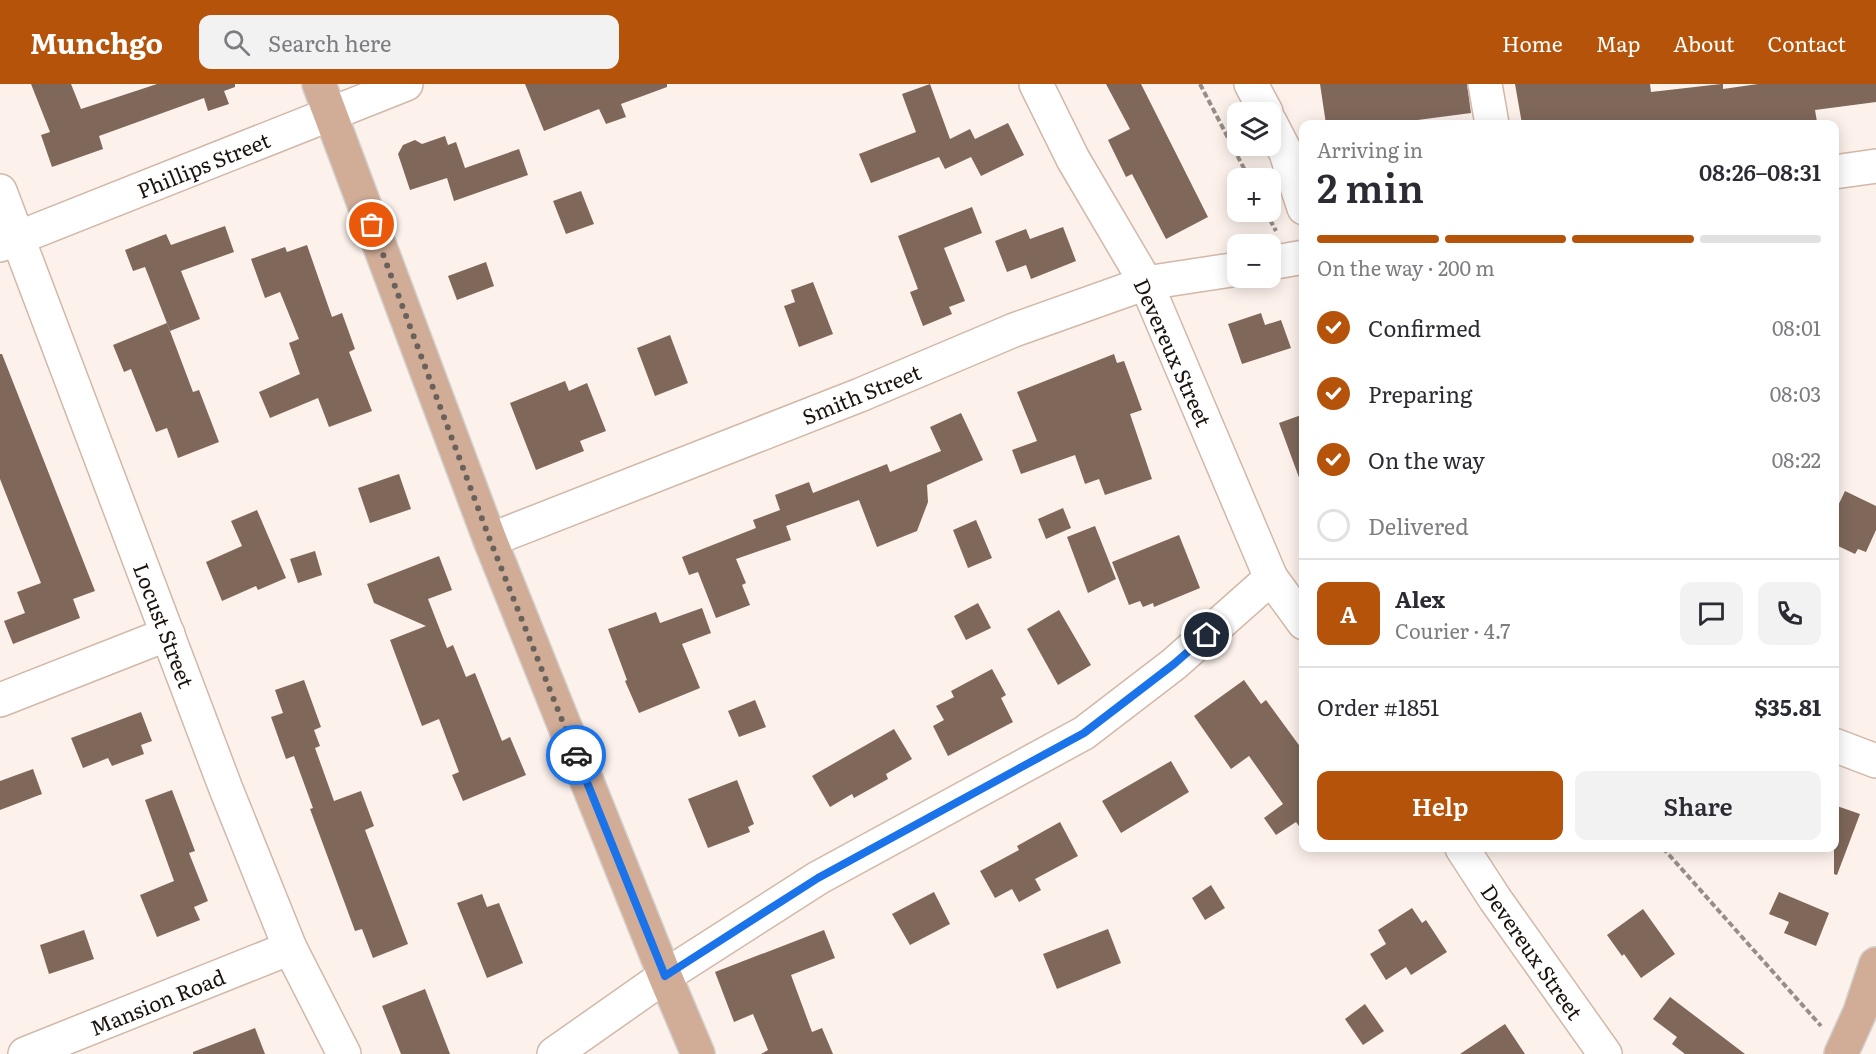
<!DOCTYPE html>
<html lang="en">
<head>
<meta charset="utf-8">
<style>
	:root { --surface:#fff; --page:#f2f2f3; --text:#2b2b33; --muted:#7c7c81; --line:#e1e1e2; --accent:#b45309 }
	body { margin:0; font-family:Literata,serif; background:var(--page); color:var(--text); height:100vh; display:flex; flex-direction:column; font-size:22px; white-space:nowrap }
	* { box-sizing:border-box; margin:0 }
	p { font-size:20px; color:var(--muted) }
	.icon { flex:none; width:33px; height:33px; fill:none; stroke:currentColor; stroke-width:2; stroke-linecap:round; stroke-linejoin:round }
	.map { position:relative; flex:1; overflow:hidden }
	.side { position:absolute; left:1299px; top:36px; width:540px; height:732px; display:flex; flex-direction:column; background:var(--surface); border-radius:12px; box-shadow:0 3px 15px #0003 }
	.side>* { flex:none }
	.fabs { position:absolute; left:1227px; top:18px; display:grid; gap:12px }
	.fabs a { display:grid; place-items:center; width:54px; height:54px; border-radius:12px; background:var(--surface); box-shadow:0 3px 15px #0003; font-size:30px }
	.pin { position:absolute; display:grid; place-items:center; width:51px; height:51px; color:#fff; margin:-26px; border:3px solid #fff; border-radius:50%; box-shadow:0 2px 6px #0007 }
	.courier { position:absolute; display:grid; place-items:center; width:60px; height:60px; margin:-30px; border:4px solid #1a73e8; border-radius:50%; background:#fff; color:#222; box-shadow:0 2px 8px #0007 }
	.summary em { font-style:normal; font-weight:600 }
	.summary div { display:flex; flex-direction:column-reverse }
	.summary { display:flex; align-items:center; justify-content:space-between; height:102px; padding:0 18px }
	h1 { font-size:39px; font-weight:600; line-height:45px }
	.bar { display:grid; grid-template-columns:repeat(4,1fr); gap:9px 6px; align-content:center; height:72px; padding:0 18px }
	.bar i { height:8px; border-radius:4px; background:var(--line) }
	.bar .current { background:var(--accent) }
	.bar p { grid-column:span 4 }
	.line { display:flex; align-items:center; gap:15px; padding:0 18px; border-top:2px solid var(--line) }
	.line div { flex:1 }
	.round { display:grid; place-items:center; flex:none; width:63px; height:63px; border-radius:12px; background:var(--page) }
	ol { padding:0 18px; list-style:none }
	li { display:flex; align-items:center; gap:18px; height:66px }
	li p { margin-inline-start:auto }
	li .icon { padding:6px; border-radius:50%; background:var(--accent); color:#fff; stroke-width:4 }
	li:last-child { color:var(--muted) }
	li i { width:33px; height:33px; border:3px solid var(--line); border-radius:50% }
	.button { display:flex; gap:12px; margin-top:auto; padding:12px 18px }
	.button a { flex:1; height:69px; border-radius:12px; background:var(--accent); color:#fff; font-size:24px; font-weight:600; line-height:69px; text-align:center }
	.button a+a { background:var(--page); color:var(--text) }
	header { display:flex; align-items:center; gap:36px; box-sizing:border-box; height:84px; padding:0 30px; background:var(--accent); color:#fff }
	header strong { font-size:28px }
	nav { display:flex; gap:33px; margin-inline-start:auto; font-size:21px }
	.search { width:420px; height:54px; background:var(--page); display:flex; align-items:center; gap:15px; box-sizing:border-box; padding:0 21px; border-radius:12px; color:var(--muted); font-size:22px }
	.map>svg:first-child { display:block }
</style>
</head>
<body>
<header>
<strong>Munchgo</strong>
<div class="search"><svg class="icon" aria-label="search" viewBox="0 0 24 24"><circle cx="10" cy="10" r="6"/><path d="M15 15l6 6"/></svg>Search here</div>
<nav><a>Home</a><a>Map</a><a>About</a><a>Contact</a></nav>
</header>
<div class="map">
<svg width="1876" height="970" viewBox="0 0 1876 970">
	<rect width="100%" height="100%" fill="#fcf1eb"/>
	<g fill="#7f675a">
		<polygon points="31,0 71,0 81,25 157,0 235,0 235,3 224,7 229,20 208,27 204,14 99,52 103,65 52,83 41,51 50,48"/>
		<polygon points="525,0 667,0 667,3 621,20 626,33 606,40 599,25 544,47"/>
		<polygon points="930,0 950,55 970,45 975,55 1008,39 1024,71 981,92 971,73 945,85 939,73 871,99 859,70 916,48 902,10"/>
		<polygon points="1106,0 1141,0 1208,133 1166,155 1132,90 1126,93 1108,56 1130,45"/>
		<polygon points="1320,0 1467,0 1471,29 1387,40 1326,40"/>
		<polygon points="1515,0 1650,0 1651,8 1721,0 1723,0 1723,5 1758,0 1876,0 1876,18 1815,26 1817,38 1796,40 1790,40 1789,37 1764,40 1522,40"/>
		<polygon points="445,52 448,61 456,58 465,84 519,65 528,91 454,117 447,94 410,106 398,70 403,61 415,56 422,60"/>
		<polygon points="581,107 594,140 566,150 553,117"/>
		<polygon points="972,123 982,149 944,164 965,217 949,223 952,230 923,242 910,208 918,205 898,152"/>
		<polygon points="225,142 234,168 181,187 200,235 170,247 145,183 133,187 125,166 166,150 171,161"/>
		<polygon points="1063,143 1076,177 1031,195 1026,181 1007,188 995,157 1026,145 1030,155"/>
		<polygon points="307,161 332,233 342,229 355,265 349,268 372,327 329,343 318,314 270,334 259,308 300,290 289,259 299,255 280,208 265,214 251,175 285,163 287,168"/>
		<polygon points="486,178 494,202 457,216 448,192"/>
		<polygon points="813,198 833,250 799,263 784,222 795,218 791,206"/>
		<polygon points="1261,229 1265,241 1281,236 1291,264 1242,280 1228,240"/>
		<polygon points="167,239 193,308 199,306 219,358 178,374 167,344 156,348 131,285 124,288 113,261"/>
		<polygon points="670,251 688,299 655,312 637,264"/>
		<polygon points="0,270 2,270 95,507 73,515 80,534 13,560 4,537 25,529 17,508 41,499 0,395"/>
		<polygon points="1114,270 1117,279 1124,277 1142,326 1130,330 1152,395 1105,411 1099,395 1085,400 1075,371 1021,390 1012,366 1037,357 1017,308"/>
		<polygon points="565,297 569,307 587,299 606,347 580,357 584,367 536,386 510,319"/>
		<polygon points="961,329 983,376 927,401 928,418 917,447 877,463 859,416 786,442 791,456 736,475 746,499 742,501 750,521 716,534 698,488 689,491 682,473 756,444 753,436 780,426 775,411 809,398 813,409 887,380 890,388 941,367 930,343"/>
		<polygon points="1304,330 1304,399 1301,399 1279,339"/>
		<polygon points="399,390 411,425 370,439 358,404"/>
		<polygon points="1845,407 1876,422 1876,446 1866,468 1858,465 1855,470 1834,460 1834,430"/>
		<polygon points="1063,424 1071,444 1046,455 1038,435"/>
		<polygon points="257,426 286,494 258,506 256,502 222,517 206,478 242,462 231,437"/>
		<polygon points="976,436 992,474 968,484 953,446"/>
		<polygon points="1095,442 1116,495 1088,509 1067,453"/>
		<polygon points="1179,451 1200,504 1154,523 1153,519 1143,523 1140,517 1129,521 1112,478"/>
		<polygon points="315,467 322,491 298,499 290,475"/>
		<polygon points="439,472 452,506 428,515 447,564 453,561 466,593 475,589 502,657 510,653 526,691 463,717 452,691 459,688 439,635 422,642 390,556 426,542 374,519 367,500"/>
		<polygon points="978,519 991,544 966,556 954,532"/>
		<polygon points="702,524 711,549 682,560 700,604 639,629 625,597 627,596 608,545 656,528 660,539"/>
		<polygon points="1059,526 1091,581 1058,601 1027,545"/>
		<polygon points="992,585 1006,611 1001,614 1013,638 948,672 933,642 944,636 936,622 954,613 951,607"/>
		<polygon points="304,596 321,643 314,646 320,662 315,664 334,717 361,707 374,742 365,746 408,860 373,874 362,845 355,847 310,725 313,724 294,672 286,675 271,633 283,629 275,606"/>
		<polygon points="1244,596 1261,620 1266,616 1304,668 1304,749 1296,738 1276,751 1264,734 1283,720 1249,672 1231,685 1194,632"/>
		<polygon points="755,616 766,643 739,653 728,627"/>
		<polygon points="141,628 152,657 141,661 144,670 112,682 108,674 83,684 71,654"/>
		<polygon points="894,645 912,675 886,690 888,695 854,714 852,710 830,723 812,692"/>
		<polygon points="1171,677 1189,708 1121,749 1102,717"/>
		<polygon points="33,685 42,710 0,726 0,697"/>
		<polygon points="737,696 754,740 748,743 750,748 708,764 688,715"/>
		<polygon points="172,706 195,767 189,769 208,817 194,823 200,836 157,853 140,811 174,797 145,716"/>
		<polygon points="1834,721 1860,730 1837,791 1834,790"/>
		<polygon points="1060,738 1078,772 1035,795 1041,806 1019,818 1012,805 995,814 980,787 1019,766 1017,762"/>
		<polygon points="1211,801 1225,824 1205,836 1192,814"/>
		<polygon points="934,808 950,840 910,861 892,830"/>
		<polygon points="1779,808 1829,829 1816,862 1784,849 1789,838 1769,830"/>
		<polygon points="482,810 487,823 499,819 523,879 487,894 457,819"/>
		<polygon points="1412,824 1422,839 1426,836 1447,868 1411,891 1406,883 1386,896 1370,870 1386,860 1378,846"/>
		<polygon points="1643,825 1675,870 1641,894 1624,870 1622,872 1607,851"/>
		<polygon points="1108,845 1121,879 1057,905 1043,870"/>
		<polygon points="84,846 94,875 49,890 40,861"/>
		<polygon points="824,846 835,874 791,891 812,948 822,944 833,970 761,970 768,966 753,930 734,938 715,888"/>
		<polygon points="425,905 450,970 401,970 382,922"/>
		<polygon points="1670,913 1745,970 1685,970 1672,960 1677,953 1653,935"/>
		<polygon points="1365,920 1384,947 1363,961 1345,935"/>
		<polygon points="1505,940 1525,970 1460,970"/>
		<polygon points="255,944 265,970 193,970 193,968"/>
	</g>
	<g fill="none" stroke-linecap="round" stroke-linejoin="round">
		<defs>
			<g id="minor">
				<polyline points="1036,0 1073,75 1146,199 1271,494 1304,539"/>
				<polyline points="1251,0 1266,28"/>
				<polyline points="1485,0 1492,40"/>
				<polyline points="1270,38 1286,69 1304,124"/>
				<polyline points="1834,88 1876,82"/>
				<polyline points="0,107 226,705 290,864 344,970"/>
				<polyline points="0,161 406,0"/>
				<polyline points="1270,179 1304,173"/>
				<polyline points="490,456 860,311 1014,246 1146,199 1238,185"/>
				<polyline points="0,616 168,550"/>
				<polyline points="1834,661 1876,677"/>
				<polyline points="1462,764 1495,815 1605,970"/>
				<polyline points="25,970 290,864"/>
				<polyline points="554,970 665,892 818,794 1084,649 1174,580 1271,494"/>
			</g>
			<g id="major">
				<polyline points="319,0 490,456 665,892 698,970"/>
				<polyline points="1841,970 1860,928 1876,880"/>
			</g>
		</defs>
		<use href="#minor" stroke="#d2b8a9" stroke-width="36"/>
		<use href="#major" stroke="#d2d0cf" stroke-width="36"/>
		<g stroke="#988e89" stroke-width="4" stroke-dasharray="6 3" stroke-linecap="butt">
			<polyline points="1200,0 1249,94"/>
			<polyline points="1266,128 1276,147"/>
			<polyline points="1663,764 1821,942"/>
		</g>
		<use href="#minor" stroke="#fff" stroke-width="33"/>
		<use href="#major" stroke="#d1ad97" stroke-width="33"/>
	</g>
	<g fill="none" stroke-linecap="round" stroke-linejoin="round">
		<polyline stroke="#6a615b" stroke-width="6" stroke-dasharray="0 10.8" points="372,141 490,456 576,671"/>
		<polyline stroke="#1a73e8" stroke-width="8" points="576,671 665,892 818,794 1084,649 1174,580 1207,551"/>
	</g>
	<g text-anchor="middle" dominant-baseline="central" stroke-width="4.5" stroke-linejoin="round" paint-order="stroke">
		<g font-size="21" fill="#1c130e" stroke="#fff">
			<text transform="translate(203 80) rotate(-22)">Phillips Street</text>
			<text transform="translate(1174 268) rotate(66)">Devereux Street</text>
			<text transform="translate(861 309) rotate(-22)">Smith Street</text>
			<text transform="translate(165 541) rotate(69)">Locust Street</text>
			<text transform="translate(1533 867) rotate(55)">Devereux Street</text>
			<text transform="translate(157 917) rotate(-22)">Mansion Road</text>
		</g>
	</g>
</svg>
<div class="fabs">
<a><svg class="icon" aria-label="layers" viewBox="0 0 24 24"><path d="M12 4l9 5-9 5-9-5zM3 14l9 5 9-5"/></svg></a>
<a>+</a>
<a>−</a>
</div>
<div class="pin" style="left:372px;top:141px;background:#ea580c"><svg class="icon" aria-label="bag" viewBox="0 0 24 24"><path d="M5 8h14l-1 12H6zM9 8a3 3 0 0 1 6 0"/></svg></div>
<div class="pin" style="left:1207px;top:551px;background:#1f2937"><svg class="icon" aria-label="home" viewBox="0 0 24 24"><path d="M3 11l9-7 9 7M6 9v11h12V9"/></svg></div>
<div class="courier" style="left:576px;top:671px"><svg class="icon" aria-label="car" viewBox="0 0 24 24"><path d="M5 17H2v-5l4-1 3-4h7l3 4 3 1v5h-3M9 17h6M6 11h13"/><circle cx="7" cy="17" r="2"/><circle cx="17" cy="17" r="2"/></svg></div>
<section class="side">
<div class="summary"><div><h1>2 min</h1><p>Arriving in</p></div><em>08:26–08:31</em></div>
<div class="bar"><i class="current"></i><i class="current"></i><i class="current"></i><i></i><p>On the way · 200 m</p></div>
<ol>
<li><svg class="icon" aria-label="check" viewBox="0 0 24 24"><path d="M5 12l5 5 9-10"/></svg>Confirmed<p>08:01</p></li>
<li><svg class="icon" aria-label="check" viewBox="0 0 24 24"><path d="M5 12l5 5 9-10"/></svg>Preparing<p>08:03</p></li>
<li><svg class="icon" aria-label="check" viewBox="0 0 24 24"><path d="M5 12l5 5 9-10"/></svg>On the way<p>08:22</p></li>
<li><i></i>Delivered</li>
</ol>
<div class="line" style="height:108px"><b class="round" style="background:var(--accent);color:#fff">A</b><div><b>Alex</b><p>Courier · 4.7</p></div><a class="round"><svg class="icon" aria-label="chat" viewBox="0 0 24 24"><path d="M4 5h16v11H9l-5 4z"/></svg></a><a class="round"><svg class="icon" aria-label="phone" viewBox="0 0 24 24"><path d="M5 4h4l2 5-3 2q2 4 5 5l2-3 5 2v4C11 20 4 13 5 4z"/></svg></a></div>
<div class="line" style="height:78px"><div>Order #1851</div><b>$35.81</b></div>
<div class="button"><a>Help</a><a>Share</a></div>
</section>
</div>
</body>
</html>
